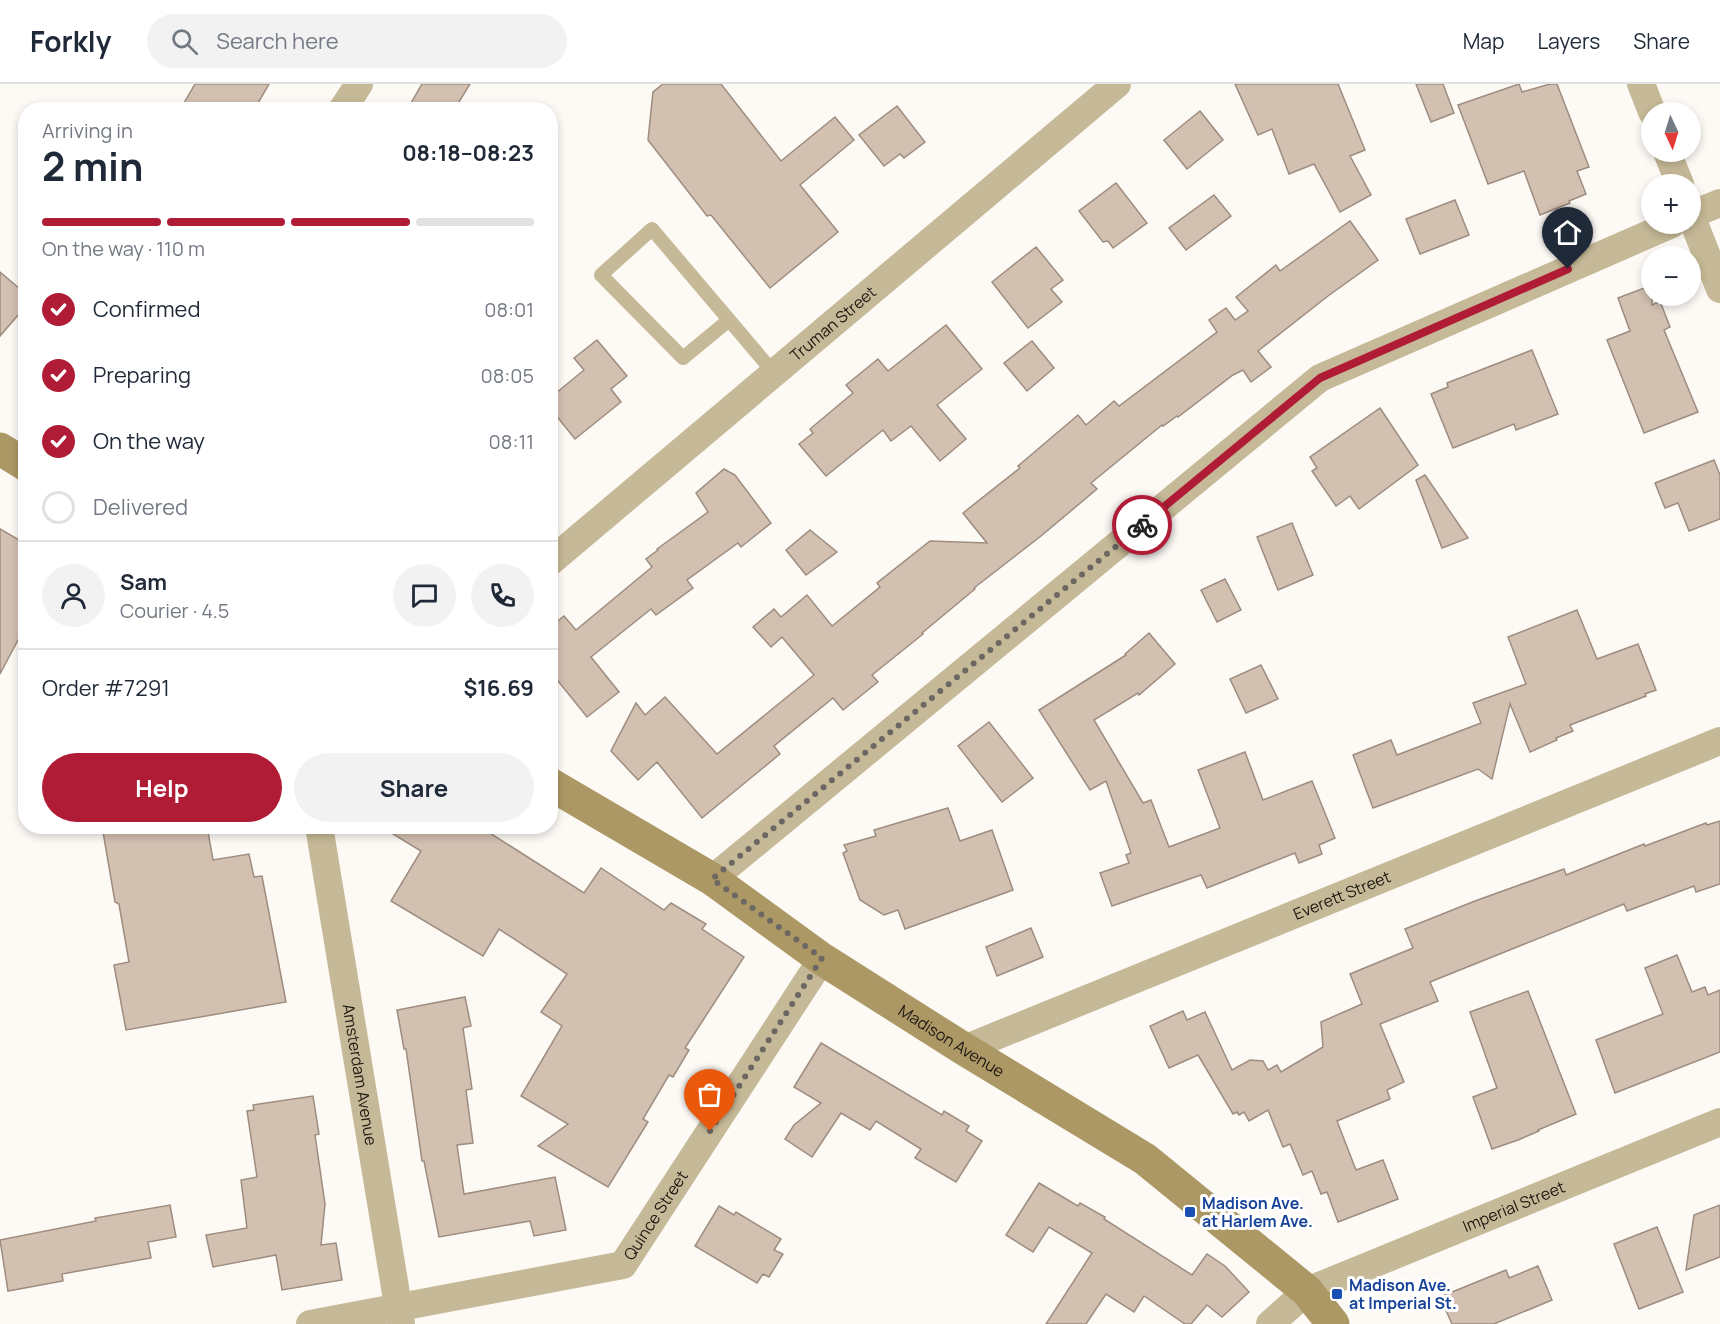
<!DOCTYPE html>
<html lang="en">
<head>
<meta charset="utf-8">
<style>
	:root { --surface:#fff; --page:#f2f2f3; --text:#1f2937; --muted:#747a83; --line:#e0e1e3; --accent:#b01c36 }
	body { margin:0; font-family:Manrope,sans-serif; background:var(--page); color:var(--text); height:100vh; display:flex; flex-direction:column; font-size:22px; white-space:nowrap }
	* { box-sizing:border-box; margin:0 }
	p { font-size:20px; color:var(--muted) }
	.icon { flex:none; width:33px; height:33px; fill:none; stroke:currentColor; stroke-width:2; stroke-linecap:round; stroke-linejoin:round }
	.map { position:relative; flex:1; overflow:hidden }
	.details { position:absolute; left:18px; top:18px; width:540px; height:732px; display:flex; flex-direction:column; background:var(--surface); border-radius:24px; box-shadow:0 3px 9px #0003 }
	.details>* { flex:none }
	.needle { width:39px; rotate:176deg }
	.controls { position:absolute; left:1641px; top:18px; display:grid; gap:12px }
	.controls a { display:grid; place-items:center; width:60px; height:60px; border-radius:50%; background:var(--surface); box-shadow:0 3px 9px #0003; font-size:30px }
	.pin { position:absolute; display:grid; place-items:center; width:51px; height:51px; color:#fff; margin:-62px -26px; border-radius:50% 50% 50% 0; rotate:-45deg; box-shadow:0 0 6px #0007 }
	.pin .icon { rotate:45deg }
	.courier { position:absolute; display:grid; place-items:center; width:60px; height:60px; margin:-30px; border:4px solid #b01c36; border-radius:50%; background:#fff; color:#222; box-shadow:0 2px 8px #0007 }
	.headline em { font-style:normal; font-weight:700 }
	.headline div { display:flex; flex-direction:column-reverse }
	.headline { display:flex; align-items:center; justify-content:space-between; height:102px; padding:0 24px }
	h1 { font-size:39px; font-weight:700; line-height:45px }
	.bar { display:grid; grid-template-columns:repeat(4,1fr); gap:9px 6px; align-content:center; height:72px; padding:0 24px }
	.bar i { height:8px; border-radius:4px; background:var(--line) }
	.bar .active { background:var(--accent) }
	.bar p { grid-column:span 4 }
	.line { display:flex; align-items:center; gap:15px; padding:0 24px; border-top:2px solid var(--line) }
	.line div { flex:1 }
	.round { display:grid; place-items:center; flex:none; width:63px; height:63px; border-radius:32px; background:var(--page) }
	ol { padding:0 24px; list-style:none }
	li { display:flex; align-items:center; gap:18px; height:66px }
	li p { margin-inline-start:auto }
	li .icon { padding:6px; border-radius:50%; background:var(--accent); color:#fff; stroke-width:4 }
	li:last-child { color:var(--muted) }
	li i { width:33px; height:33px; border:3px solid var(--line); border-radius:50% }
	.primary-button { display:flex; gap:12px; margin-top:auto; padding:12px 24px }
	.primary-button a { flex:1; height:69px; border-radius:36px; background:var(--accent); color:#fff; font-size:24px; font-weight:700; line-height:69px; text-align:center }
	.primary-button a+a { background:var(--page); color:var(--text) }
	header { display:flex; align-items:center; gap:36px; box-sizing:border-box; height:84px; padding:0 30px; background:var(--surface); border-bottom:2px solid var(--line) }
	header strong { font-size:28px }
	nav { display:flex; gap:33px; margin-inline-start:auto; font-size:21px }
	.search { width:420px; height:54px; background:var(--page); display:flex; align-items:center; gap:15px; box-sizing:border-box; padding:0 21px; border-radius:33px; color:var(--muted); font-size:22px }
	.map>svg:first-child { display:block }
</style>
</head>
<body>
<header>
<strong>Forkly</strong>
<div class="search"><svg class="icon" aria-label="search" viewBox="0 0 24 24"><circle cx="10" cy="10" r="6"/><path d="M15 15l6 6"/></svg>Search here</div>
<nav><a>Map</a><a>Layers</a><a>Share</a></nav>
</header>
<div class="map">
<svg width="1720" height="1240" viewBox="0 0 1720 1240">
	<rect width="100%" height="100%" fill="#fdfaf6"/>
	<g fill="#d2c0b1" stroke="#9e8d7f" stroke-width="1.5">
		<polygon points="195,0 269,0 254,26 180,26"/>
		<polygon points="422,0 470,0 454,26 407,26"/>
		<polygon points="663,0 721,0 781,77 835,33 854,56 800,101 838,148 770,204 711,131 707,132 648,56 653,8"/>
		<polygon points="1235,0 1338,0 1365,66 1350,72 1371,111 1340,128 1314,80 1289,90 1272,45 1258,51"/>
		<polygon points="1416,0 1443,0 1454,29 1431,38"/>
		<polygon points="1519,0 1522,8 1550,0 1557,0 1589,83 1577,87 1586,110 1569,117 1570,119 1540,131 1524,87 1488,100 1458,21"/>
		<polygon points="897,22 925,58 904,74 900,70 884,82 859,51"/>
		<polygon points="1200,27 1223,56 1187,85 1164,56"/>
		<polygon points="1116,99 1147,139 1113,164 1108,157 1103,158 1079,127"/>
		<polygon points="1214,111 1231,132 1186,166 1169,144"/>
		<polygon points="1455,116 1469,151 1420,170 1406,135"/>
		<polygon points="1350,137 1378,176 1328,212 1258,267 1271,283 1251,298 1243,286 1233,291 1178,333 1177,332 1163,342 1162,341 1091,399 1097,405 1041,452 974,504 975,505 922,549 923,550 872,591 878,598 843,626 833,614 774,662 780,670 702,734 657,678 638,696 611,667 636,619 645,631 665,613 717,670 814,591 782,553 771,563 753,543 774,525 781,533 807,511 832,542 880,503 877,499 930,457 987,459 963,429 1020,384 1018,382 1078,331 1086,341 1114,317 1119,322 1217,248 1209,236 1226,224 1235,236 1248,227 1236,213 1276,181 1280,187"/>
		<polygon points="1036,163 1063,196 1051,205 1062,218 1028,244 992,198"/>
		<polygon points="0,188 26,210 26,222 0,252"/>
		<polygon points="1652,201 1652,221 1660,217 1670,243 1664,246 1698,328 1644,349 1607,256 1630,247 1618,214"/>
		<polygon points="946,241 982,285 937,321 966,355 940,377 911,342 891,357 883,346 826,392 799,360 813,349 810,345 853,309 846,301 878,275 888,287"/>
		<polygon points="597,256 627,292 611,305 621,318 575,355 550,324 550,314 584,286 574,274"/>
		<polygon points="1032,257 1054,284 1027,307 1004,279"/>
		<polygon points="1532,266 1558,330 1516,346 1514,340 1453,364 1431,310 1448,303 1447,299"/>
		<polygon points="1380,324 1418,381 1359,425 1350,412 1336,422 1312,387 1317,384 1310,373"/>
		<polygon points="1714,376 1720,391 1720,435 1689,447 1678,419 1665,424 1655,399"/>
		<polygon points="724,385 735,391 771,439 741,463 738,459 687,496 693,504 656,531 651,525 591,573 619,608 587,633 550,587 550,543 564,532 576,546 652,483 646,475 658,466 657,465 708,428 696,409"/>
		<polygon points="1425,391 1468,454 1442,464 1416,396"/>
		<polygon points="1292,439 1313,491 1278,506 1257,453"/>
		<polygon points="0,445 26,460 26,541 0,590"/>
		<polygon points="810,446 837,468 806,491 786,466"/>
		<polygon points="1225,495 1241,526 1217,538 1201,506"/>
		<polygon points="1577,526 1597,575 1638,560 1656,606 1645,610 1646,612 1570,641 1573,647 1556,654 1557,656 1530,668 1510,620 1492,695 1478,685 1373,724 1353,671 1391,656 1397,671 1481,639 1473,619 1526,600 1508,553"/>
		<polygon points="1149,549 1175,580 1139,611 1138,609 1094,636 1143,719 1151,716 1169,763 1220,744 1198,686 1245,668 1263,716 1312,697 1335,754 1319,761 1322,770 1299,779 1295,769 1207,804 1201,791 1112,822 1100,789 1129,779 1126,771 1131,769 1106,697 1090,706 1039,626 1126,571 1125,570"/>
		<polygon points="1261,581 1278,615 1246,629 1230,595"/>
		<polygon points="989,638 1033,694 1002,718 958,662"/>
		<polygon points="948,724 960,757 992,746 1013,806 905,845 898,826 884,831 860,816 843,769 847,767 844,761 876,752 874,746"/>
		<polygon points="1720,737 1720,800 1696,808 1694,802 1627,827 1624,820 1430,898 1438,917 1380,940 1404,998 1387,1006 1390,1015 1337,1037 1356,1086 1383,1076 1398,1115 1338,1138 1327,1108 1321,1110 1312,1087 1303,1091 1290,1060 1283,1063 1268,1026 1249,1037 1244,1028 1239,1031 1237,1028 1233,1030 1198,971 1169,984 1150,942 1183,927 1187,936 1205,928 1232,986 1250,976 1263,977 1268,986 1277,981 1281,988 1323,963 1321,938 1362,920 1350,890 1413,864 1405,845 1475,817 1564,785 1566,791 1644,760 1645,762 1706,739 1707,741"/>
		<polygon points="102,742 207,742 213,776 249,770 254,793 262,792 286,918 126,946 114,881 129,878 119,820 115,818"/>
		<polygon points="380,742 479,742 584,809 601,784 664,826 671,819 706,840 702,845 744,873 685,964 689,966 673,993 669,991 643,1035 648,1038 608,1103 538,1062 568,1040 521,1012 562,942 541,928 567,890 499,845 483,872 391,817 421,767"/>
		<polygon points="1031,844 1043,873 997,892 986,863"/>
		<polygon points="1677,871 1692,908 1705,903 1708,911 1720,906 1720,968 1615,1009 1596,956 1663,930 1645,884"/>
		<polygon points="1528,907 1576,1030 1538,1046 1539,1047 1518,1056 1492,1065 1473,1013 1497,1004 1470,928"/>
		<polygon points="465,913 471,942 463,944 472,1005 466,1006 473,1059 457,1061 464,1110 555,1093 566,1146 534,1152 530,1137 439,1153 424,1077 422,1077 406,965 404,965 397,926"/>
		<polygon points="821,959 942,1031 944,1027 969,1042 966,1047 982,1057 956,1098 915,1074 921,1065 876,1037 870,1046 841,1029 812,1073 785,1055 794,1041 821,1019 794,1003"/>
		<polygon points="313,1012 319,1050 315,1051 325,1120 321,1161 336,1159 342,1196 282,1206 276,1171 213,1183 206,1151 247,1144 241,1096 257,1093 247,1027 254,1026 253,1021"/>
		<polygon points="1039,1099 1078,1122 1080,1119 1105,1133 1104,1135 1192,1191 1207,1170 1225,1182 1249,1208 1222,1233 1207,1221 1191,1240 1185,1240 1144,1212 1134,1228 1106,1210 1086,1240 1046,1240 1092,1169 1049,1143 1033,1168 1006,1151"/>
		<polygon points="170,1121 176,1153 148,1158 151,1174 62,1190 63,1197 8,1207 0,1156 96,1137 95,1134"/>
		<polygon points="1720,1121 1720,1173 1686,1186 1694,1131"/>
		<polygon points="719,1122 734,1131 736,1128 781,1155 774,1166 783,1170 769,1193 763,1190 757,1199 695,1162"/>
		<polygon points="1657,1143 1683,1208 1639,1225 1614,1160"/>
		<polygon points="1538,1182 1552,1216 1494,1240 1452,1240 1440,1213 1506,1186 1509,1194"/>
	</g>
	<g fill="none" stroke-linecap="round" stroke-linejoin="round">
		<polyline stroke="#c6b997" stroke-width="14" points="729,236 683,274 601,191 652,145 774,289"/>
		<g stroke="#c6b997" stroke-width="28">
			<polyline points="1641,0 1652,28"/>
			<polyline points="342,26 359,0"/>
			<polyline points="1667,68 1680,100"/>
			<polyline points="1690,129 1720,205"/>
			<polyline points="1690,131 1720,119"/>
			<path id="s1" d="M 550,478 L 1117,0"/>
			<path id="s2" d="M 319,742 L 401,1240"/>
			<polyline points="712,795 1320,294 1672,140"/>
			<path id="s3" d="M 964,965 L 1720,657"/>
			<path id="s4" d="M 310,1240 L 623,1181 L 822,875"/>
			<path id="s5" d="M 1270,1240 L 1307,1207 L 1720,1038"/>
		</g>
		<g stroke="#ac9864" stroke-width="33">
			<polyline points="0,365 26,381"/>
			<path id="s6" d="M 550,700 L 712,795 L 822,875 L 964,965 L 1145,1075 L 1307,1207 L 1333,1240"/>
		</g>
	</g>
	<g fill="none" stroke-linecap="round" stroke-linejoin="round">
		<polyline stroke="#6c6762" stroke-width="6" stroke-dasharray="0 10.8" points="710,1047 822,874 712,795 1142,441"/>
		<polyline stroke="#b01c36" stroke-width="8" points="1142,441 1320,294 1568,185"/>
	</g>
	<g fill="#1a4fb4" stroke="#fff" stroke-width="2">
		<rect x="1184" y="1122" width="12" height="12" rx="3"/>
		<rect x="1331" y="1204" width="12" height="12" rx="3"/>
	</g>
	<g text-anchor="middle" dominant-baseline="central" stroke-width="6" stroke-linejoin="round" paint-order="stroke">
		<g font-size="16" fill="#1e1812" stroke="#fff">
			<text stroke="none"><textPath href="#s1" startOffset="370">Truman Street</textPath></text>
			<text stroke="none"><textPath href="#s3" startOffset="408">Everett Street</textPath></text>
			<text stroke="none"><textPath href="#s6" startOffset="477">Madison Avenue</textPath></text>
			<text stroke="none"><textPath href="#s2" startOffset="252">Amsterdam Avenue</textPath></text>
			<text stroke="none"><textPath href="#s5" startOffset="273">Imperial Street</textPath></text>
			<text stroke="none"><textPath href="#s4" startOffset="378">Quince Street</textPath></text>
		</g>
		<g font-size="16" font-weight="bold" fill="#164399" stroke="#fff" text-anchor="start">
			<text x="1202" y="1119">Madison Ave.<tspan x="1202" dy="18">at Harlem Ave.</tspan></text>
			<text x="1349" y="1201">Madison Ave.<tspan x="1349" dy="18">at Imperial St.</tspan></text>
		</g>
	</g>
</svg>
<div class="controls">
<a><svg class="needle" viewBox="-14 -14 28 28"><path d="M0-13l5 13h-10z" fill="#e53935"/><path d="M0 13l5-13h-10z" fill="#747a83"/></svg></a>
<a>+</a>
<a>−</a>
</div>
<div class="pin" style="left:710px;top:1047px;background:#ea580c"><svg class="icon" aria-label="bag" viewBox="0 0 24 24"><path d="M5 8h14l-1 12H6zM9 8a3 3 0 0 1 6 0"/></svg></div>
<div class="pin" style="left:1568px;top:185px;background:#1f2937"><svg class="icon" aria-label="home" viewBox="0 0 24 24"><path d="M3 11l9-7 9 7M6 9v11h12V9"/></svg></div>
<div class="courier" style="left:1142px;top:441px"><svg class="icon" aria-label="bike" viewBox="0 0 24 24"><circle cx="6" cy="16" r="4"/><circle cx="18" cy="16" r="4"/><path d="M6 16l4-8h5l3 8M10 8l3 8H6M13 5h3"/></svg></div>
<section class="details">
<div class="headline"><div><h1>2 min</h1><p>Arriving in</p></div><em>08:18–08:23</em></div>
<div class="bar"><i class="active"></i><i class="active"></i><i class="active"></i><i></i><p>On the way · 110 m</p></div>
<ol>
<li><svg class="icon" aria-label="check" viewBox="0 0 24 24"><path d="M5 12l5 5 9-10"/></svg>Confirmed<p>08:01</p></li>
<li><svg class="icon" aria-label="check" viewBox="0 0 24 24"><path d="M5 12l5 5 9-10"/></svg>Preparing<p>08:05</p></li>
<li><svg class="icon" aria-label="check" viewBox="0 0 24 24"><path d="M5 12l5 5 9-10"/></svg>On the way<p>08:11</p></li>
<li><i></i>Delivered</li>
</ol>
<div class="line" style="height:108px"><a class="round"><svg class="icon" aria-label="person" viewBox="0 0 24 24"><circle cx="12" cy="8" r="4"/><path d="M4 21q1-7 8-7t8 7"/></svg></a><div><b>Sam</b><p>Courier · 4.5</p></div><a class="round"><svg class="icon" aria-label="chat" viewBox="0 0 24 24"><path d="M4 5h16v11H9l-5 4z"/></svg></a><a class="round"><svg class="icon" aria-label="phone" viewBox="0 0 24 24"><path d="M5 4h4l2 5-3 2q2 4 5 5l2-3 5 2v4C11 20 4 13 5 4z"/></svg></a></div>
<div class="line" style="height:78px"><div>Order #7291</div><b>$16.69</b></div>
<div class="primary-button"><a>Help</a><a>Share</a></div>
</section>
</div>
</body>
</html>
